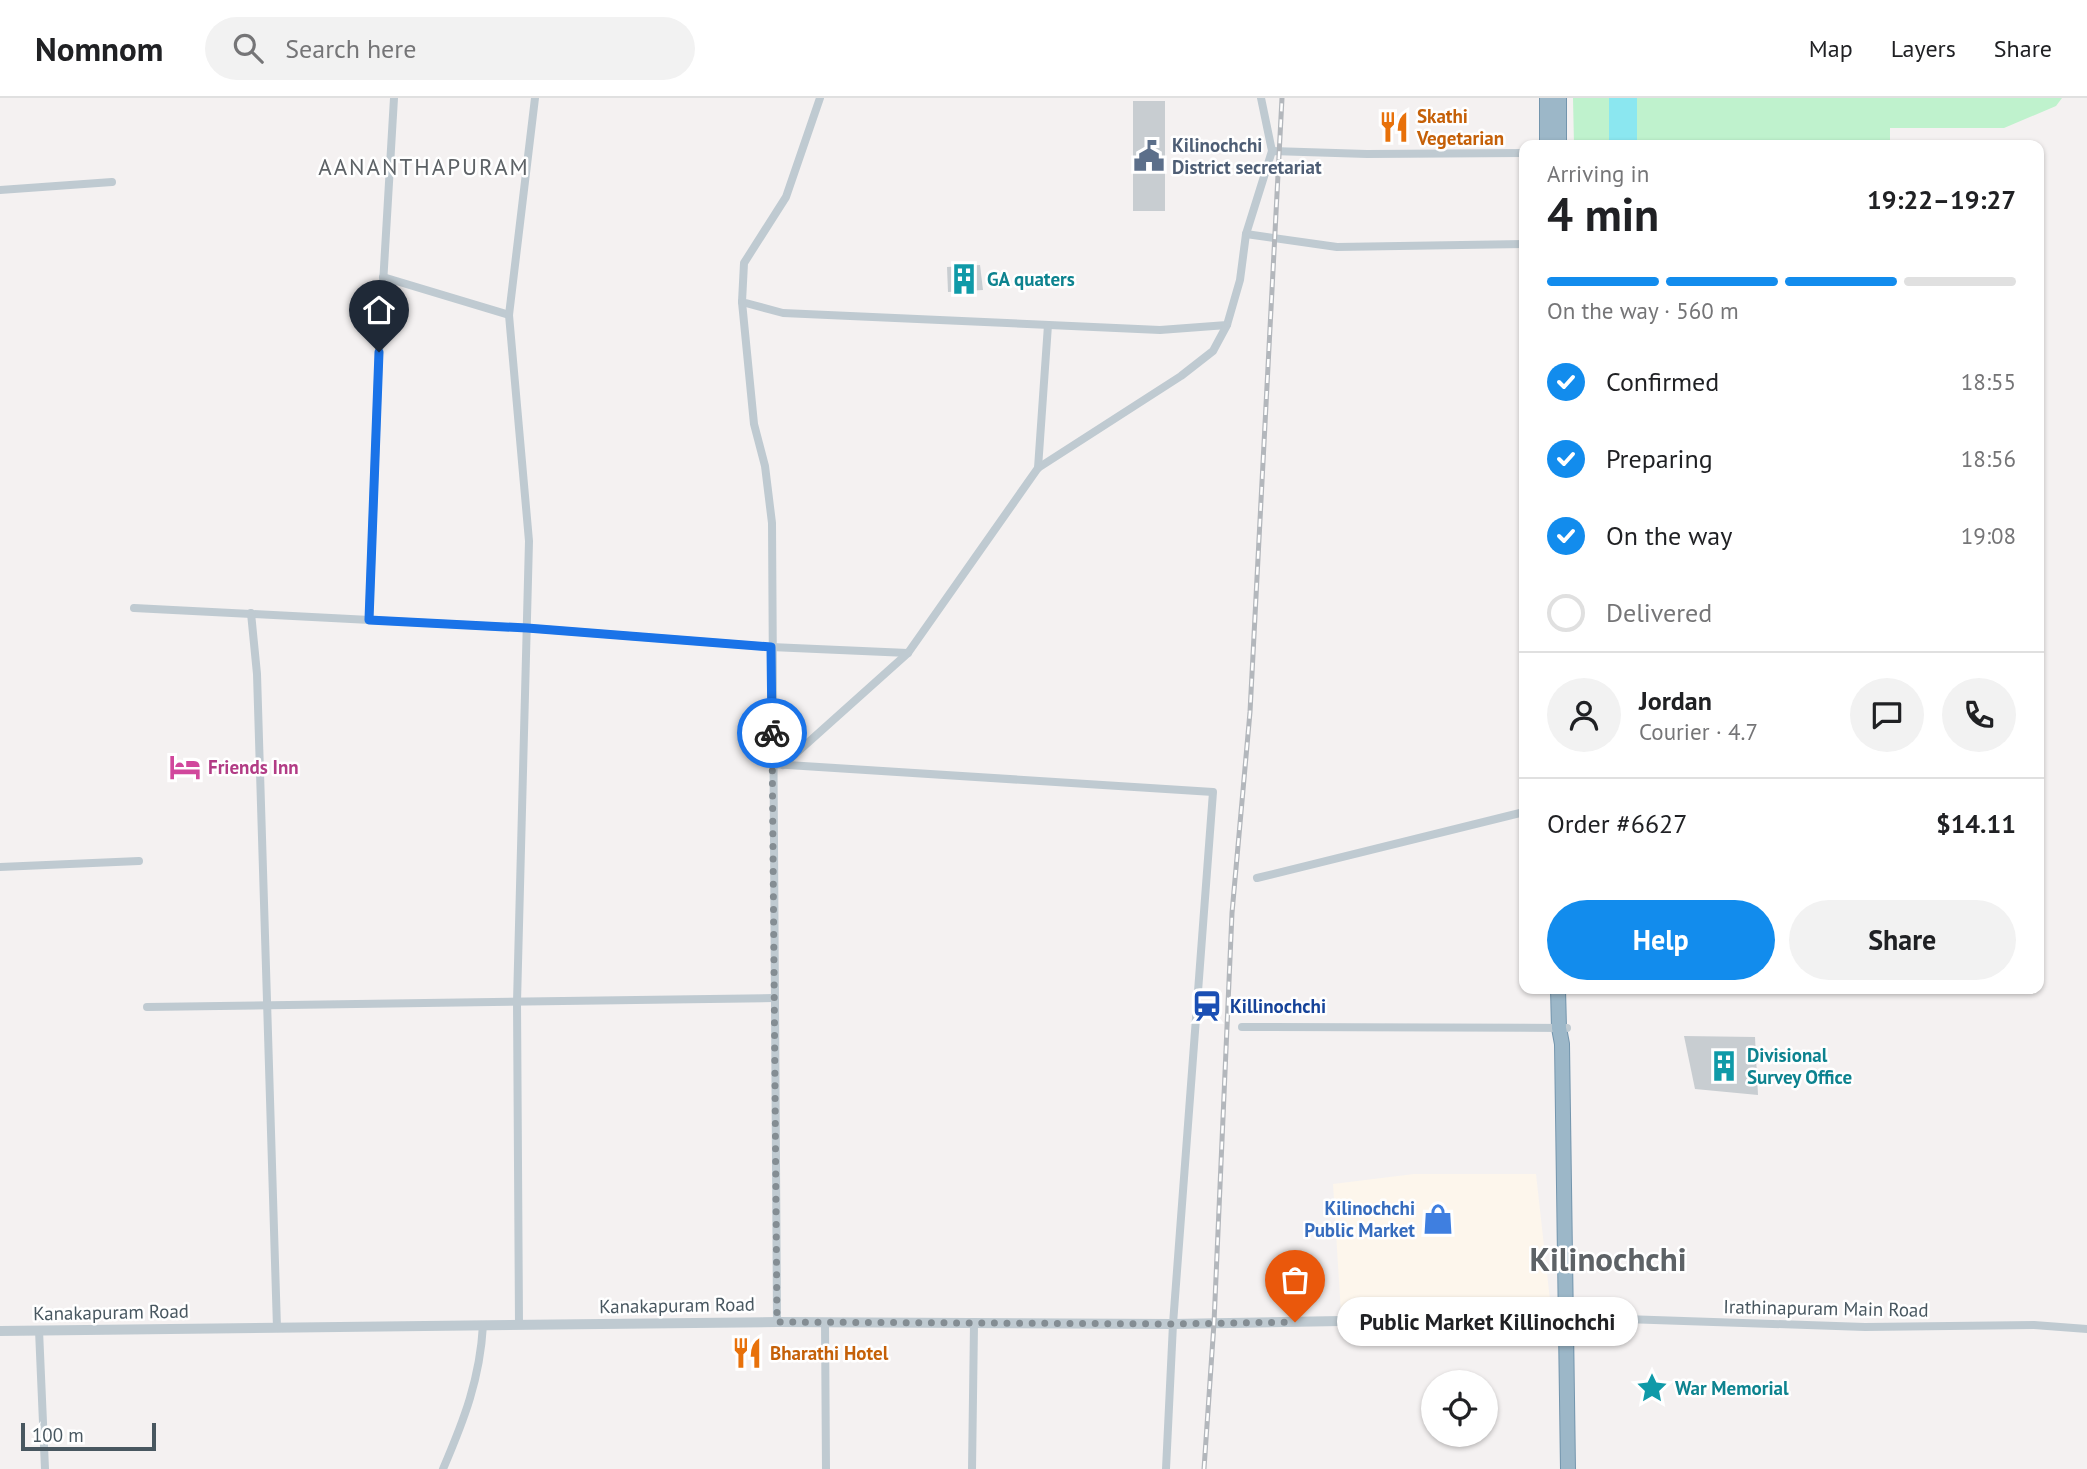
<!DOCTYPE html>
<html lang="en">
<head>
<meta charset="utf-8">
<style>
	:root { --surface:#fff; --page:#f2f2f2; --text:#202124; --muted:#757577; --line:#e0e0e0; --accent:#128ced }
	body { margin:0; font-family:"PT Sans",sans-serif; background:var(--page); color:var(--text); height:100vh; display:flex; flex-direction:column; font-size:26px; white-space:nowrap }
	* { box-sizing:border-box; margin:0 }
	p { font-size:23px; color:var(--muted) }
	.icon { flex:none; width:38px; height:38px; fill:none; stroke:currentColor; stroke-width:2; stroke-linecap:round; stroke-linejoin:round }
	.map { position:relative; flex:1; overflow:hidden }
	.side { position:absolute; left:1519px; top:42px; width:525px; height:854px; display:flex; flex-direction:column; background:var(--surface); border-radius:14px; box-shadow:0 2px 5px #0004 }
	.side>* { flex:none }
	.controls { position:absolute; left:1421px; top:1272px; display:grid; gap:14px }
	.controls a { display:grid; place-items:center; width:77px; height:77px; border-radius:50%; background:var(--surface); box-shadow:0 2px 5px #0004; font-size:35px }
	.scale { position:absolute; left:21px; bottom:18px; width:135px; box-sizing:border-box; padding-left:7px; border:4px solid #485760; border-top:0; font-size:19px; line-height:24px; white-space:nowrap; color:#485760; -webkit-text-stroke:5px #fff; paint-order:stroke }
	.pin { position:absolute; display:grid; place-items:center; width:60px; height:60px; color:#fff; margin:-72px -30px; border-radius:50% 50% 50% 0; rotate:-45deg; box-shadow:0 0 7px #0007 }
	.pin .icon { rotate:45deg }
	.courier { position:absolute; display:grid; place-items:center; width:70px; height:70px; margin:-35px; border:5px solid #1a73e8; border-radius:50%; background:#fff; color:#222; box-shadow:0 2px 9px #0007 }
	.bubble { position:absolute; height:49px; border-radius:24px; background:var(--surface); box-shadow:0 2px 5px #0004; font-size:23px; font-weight:800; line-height:49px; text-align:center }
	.head em { font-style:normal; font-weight:800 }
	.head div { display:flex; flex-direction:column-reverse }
	.head { display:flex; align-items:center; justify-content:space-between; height:119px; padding:0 28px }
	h1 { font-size:46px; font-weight:800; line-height:52px }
	.bar { display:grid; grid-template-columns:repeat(4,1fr); gap:10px 7px; align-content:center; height:84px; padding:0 28px }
	.bar i { height:9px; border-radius:5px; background:var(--line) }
	.bar .on { background:var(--accent) }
	.bar p { grid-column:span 4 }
	.line { display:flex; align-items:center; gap:18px; padding:0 28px; border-top:2px solid var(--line) }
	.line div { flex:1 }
	.round { display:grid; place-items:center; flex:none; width:74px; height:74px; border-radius:37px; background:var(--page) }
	ol { padding:0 28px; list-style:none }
	li { display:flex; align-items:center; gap:21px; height:77px }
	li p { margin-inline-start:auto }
	li .icon { padding:7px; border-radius:50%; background:var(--accent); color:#fff; stroke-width:4 }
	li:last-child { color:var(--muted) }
	li i { width:38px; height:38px; border:4px solid var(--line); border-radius:50% }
	.button { display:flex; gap:14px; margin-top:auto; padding:14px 28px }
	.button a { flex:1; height:80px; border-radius:42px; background:var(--accent); color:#fff; font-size:28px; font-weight:800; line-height:80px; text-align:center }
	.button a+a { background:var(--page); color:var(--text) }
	header { display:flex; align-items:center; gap:42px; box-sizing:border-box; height:98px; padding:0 35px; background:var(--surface); border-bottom:2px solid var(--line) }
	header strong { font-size:33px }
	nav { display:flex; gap:38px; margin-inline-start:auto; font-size:24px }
	.search { width:490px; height:63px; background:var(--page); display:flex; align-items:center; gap:18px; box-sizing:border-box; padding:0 24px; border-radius:38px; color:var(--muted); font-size:26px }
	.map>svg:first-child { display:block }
</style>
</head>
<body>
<header>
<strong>Nomnom</strong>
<div class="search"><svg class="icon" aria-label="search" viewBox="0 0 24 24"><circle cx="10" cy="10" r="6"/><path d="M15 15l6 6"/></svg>Search here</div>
<nav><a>Map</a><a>Layers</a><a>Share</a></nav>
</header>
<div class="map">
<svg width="2087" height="1371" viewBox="0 0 2087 1371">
	<rect width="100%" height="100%" fill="#f4f1f1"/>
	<polygon fill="#fdf6ec" points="1414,1076 1536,1076 1551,1211 1341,1215 1333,1086"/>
	<polygon fill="#bff2cd" points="1573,0 2062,0 2056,8 2004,30 1890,30 1890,47 1574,47"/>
	<rect fill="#8be7f0" x="1609" y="0" width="28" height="47"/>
	<g fill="#c8cdd1">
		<rect x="1133" y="3" width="32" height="110"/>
		<polygon points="980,167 983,192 948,194 947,169"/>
		<polygon points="1684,938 1755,939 1758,997 1695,991"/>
	</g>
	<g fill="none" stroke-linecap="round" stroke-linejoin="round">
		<defs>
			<g id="trunk">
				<polyline points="1547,0 1547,47"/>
				<polyline points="1559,0 1559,47"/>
				<polyline points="1558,891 1559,930 1562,946 1568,1371"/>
			</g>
		</defs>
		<use href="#trunk" stroke="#7395ad" stroke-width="16"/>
		<g stroke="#bfcad1" stroke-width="8">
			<polyline points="820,0 786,99 744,165 742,204 783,215 1160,232 1227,227 1240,182 1246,136"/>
			<polyline points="1261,0 1272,53"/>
			<polyline points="1524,55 1367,56 1272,53 1246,136 1337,149 1524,146"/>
			<polyline points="0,92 112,84"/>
			<polyline points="383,179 509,217"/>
			<polyline points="742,204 754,326 765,368 772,425 777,1224"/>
			<polyline points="2039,269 2039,271"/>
			<polyline points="1038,370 1048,227"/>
			<polyline points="134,510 527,530 771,549 908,555"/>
			<polyline points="251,515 257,576 277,1230"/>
			<polyline points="369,522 379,254 394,0"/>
			<polyline points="772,666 1213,694 1173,1226 1166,1371"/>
			<polyline points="783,667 908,555 1038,370 1181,278 1213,253 1227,227"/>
			<polyline points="0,769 139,763"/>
			<polyline points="1257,780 1524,714"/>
			<polyline points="147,909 774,900"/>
			<polyline points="1242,929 1567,930"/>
			<polyline points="1565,1219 1865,1229 2034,1227 2087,1231"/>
			<polyline points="825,1224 826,1371"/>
			<polyline points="519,1226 517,904 529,443 509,217 535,0"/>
			<polyline points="39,1232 45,1371"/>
			<path d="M 443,1371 C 464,1322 480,1281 483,1227"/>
			<polyline points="972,1371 974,1226"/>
		</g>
		<polyline stroke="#bfcad1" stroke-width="10" points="0,1233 777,1224 1173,1226 1565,1219"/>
		<use href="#trunk" stroke="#9cb7c8" stroke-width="14"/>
		<defs>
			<polyline id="rail" points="1204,1371 1214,1225 1232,815 1250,614 1282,0"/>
		</defs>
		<use href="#rail" stroke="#b3b7bc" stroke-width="5"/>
		<use href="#rail" stroke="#fff" stroke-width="2.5" stroke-dasharray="8" stroke-linecap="butt"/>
	</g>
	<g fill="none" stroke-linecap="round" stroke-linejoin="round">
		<polyline stroke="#848d93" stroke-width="7" stroke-dasharray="0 12.6" points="772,635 777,1224 1173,1226 1295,1224"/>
		<polyline stroke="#1a73e8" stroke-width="9" points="379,254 369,522 527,530 771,549 772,635"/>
	</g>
	<defs>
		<symbol id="restaurant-bare" viewBox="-9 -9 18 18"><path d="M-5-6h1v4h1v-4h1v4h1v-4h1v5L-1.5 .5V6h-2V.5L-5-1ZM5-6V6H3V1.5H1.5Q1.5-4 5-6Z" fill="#e8710a" stroke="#fff" stroke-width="2.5" paint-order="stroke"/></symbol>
		<symbol id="civic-bare" viewBox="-9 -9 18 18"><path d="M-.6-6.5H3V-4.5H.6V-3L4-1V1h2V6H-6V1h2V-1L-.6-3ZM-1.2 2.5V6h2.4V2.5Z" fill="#5c6f8a" stroke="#fff" stroke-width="2.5" paint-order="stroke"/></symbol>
		<symbol id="building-bare" viewBox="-9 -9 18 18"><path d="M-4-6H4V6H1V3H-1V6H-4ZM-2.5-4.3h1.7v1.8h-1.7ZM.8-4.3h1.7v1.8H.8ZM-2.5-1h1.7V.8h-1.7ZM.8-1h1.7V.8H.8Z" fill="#0f9aa8" stroke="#fff" stroke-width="2.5" paint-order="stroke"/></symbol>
		<symbol id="hotel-bare" viewBox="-9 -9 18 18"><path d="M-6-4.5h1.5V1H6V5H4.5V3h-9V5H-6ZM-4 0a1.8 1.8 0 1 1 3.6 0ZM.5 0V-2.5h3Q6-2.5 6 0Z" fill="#d1479c" stroke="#fff" stroke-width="2.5" paint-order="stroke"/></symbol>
		<symbol id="station-bare" viewBox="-9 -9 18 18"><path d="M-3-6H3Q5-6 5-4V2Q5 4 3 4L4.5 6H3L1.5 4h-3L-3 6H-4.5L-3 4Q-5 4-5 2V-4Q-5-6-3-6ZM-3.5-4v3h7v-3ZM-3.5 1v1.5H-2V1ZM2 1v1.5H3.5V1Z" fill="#1a4fb4" stroke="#fff" stroke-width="2.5" paint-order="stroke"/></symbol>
		<symbol id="shop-bare" viewBox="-9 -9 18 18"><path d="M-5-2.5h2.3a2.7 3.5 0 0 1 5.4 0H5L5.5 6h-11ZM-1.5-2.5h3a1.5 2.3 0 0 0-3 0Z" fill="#3f7fe0" stroke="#fff" stroke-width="2.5" paint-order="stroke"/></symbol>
		<symbol id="sight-bare" viewBox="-9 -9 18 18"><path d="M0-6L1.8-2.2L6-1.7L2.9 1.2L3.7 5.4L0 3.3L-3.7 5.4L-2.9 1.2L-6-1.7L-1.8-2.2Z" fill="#0f9aa8" stroke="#fff" stroke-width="2.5" paint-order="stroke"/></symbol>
	</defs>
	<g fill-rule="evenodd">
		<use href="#restaurant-bare" x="1372" y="7" width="44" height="44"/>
		<use href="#civic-bare" x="1127" y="36" width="44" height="44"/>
		<use href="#building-bare" x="942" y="159" width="44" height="44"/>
		<use href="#hotel-bare" x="163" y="647" width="44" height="44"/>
		<use href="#station-bare" x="1185" y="886" width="44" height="44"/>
		<use href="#building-bare" x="1702" y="946" width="44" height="44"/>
		<use href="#shop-bare" x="1416" y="1099" width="44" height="44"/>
		<use href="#restaurant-bare" x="725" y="1233" width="44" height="44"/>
		<use href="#sight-bare" x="1630" y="1268" width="44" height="44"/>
	</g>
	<g text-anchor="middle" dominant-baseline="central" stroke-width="5" stroke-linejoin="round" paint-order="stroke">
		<g font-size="19" font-weight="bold" fill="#c56008" stroke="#fff" text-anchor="start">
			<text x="1417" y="18">Skathi<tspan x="1417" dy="22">Vegetarian</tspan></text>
			<text x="770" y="1255">Bharathi Hotel</text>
		</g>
		<g font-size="19" font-weight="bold" fill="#4e5e75" stroke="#fff" text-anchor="start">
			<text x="1172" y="47">Kilinochchi<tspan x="1172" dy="22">District secretariat</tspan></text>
		</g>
		<g font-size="19" font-weight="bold" fill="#0d838f" stroke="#fff" text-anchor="start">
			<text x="987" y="181">GA quaters</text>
			<text x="1747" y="957">Divisional<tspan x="1747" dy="22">Survey Office</tspan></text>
			<text x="1675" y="1290">War Memorial</text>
		</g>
		<g font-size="19" font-weight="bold" fill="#b23c85" stroke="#fff" text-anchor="start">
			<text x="208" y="669">Friends Inn</text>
		</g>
		<g font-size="19" font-weight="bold" fill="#164399" stroke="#fff" text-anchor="start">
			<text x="1230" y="908">Killinochchi</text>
		</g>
		<g font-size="19" font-weight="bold" fill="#366cbe" stroke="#fff" text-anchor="end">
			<text x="1415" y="1110">Kilinochchi<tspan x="1415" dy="22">Public Market</tspan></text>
		</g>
		<g font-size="19" fill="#485760" stroke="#fff">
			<text transform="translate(677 1207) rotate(-1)">Kanakapuram Road</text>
			<text transform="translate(1826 1210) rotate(1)">Irathinapuram Main Road</text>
			<text transform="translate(111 1214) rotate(-1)">Kanakapuram Road</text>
		</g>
		<g font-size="23" letter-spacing="2" fill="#5d6266" stroke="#fff">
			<text x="424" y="68">AANANTHAPURAM</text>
		</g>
		<g font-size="33" font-weight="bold" fill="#5d6266" stroke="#fff">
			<text x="1608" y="1160">Kilinochchi</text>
		</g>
	</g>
</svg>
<div class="controls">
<a><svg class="icon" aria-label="locate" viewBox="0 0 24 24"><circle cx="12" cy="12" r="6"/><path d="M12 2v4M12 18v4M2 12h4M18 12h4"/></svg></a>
</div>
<div class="scale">100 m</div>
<div class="pin" style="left:1295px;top:1224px;background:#ea580c"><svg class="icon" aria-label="bag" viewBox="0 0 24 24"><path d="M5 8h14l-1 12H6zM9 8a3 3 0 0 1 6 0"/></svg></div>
<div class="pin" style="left:379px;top:254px;background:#1f2937"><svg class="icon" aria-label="home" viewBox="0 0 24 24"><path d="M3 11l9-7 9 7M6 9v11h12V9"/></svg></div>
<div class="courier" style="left:772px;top:635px"><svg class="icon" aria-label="bike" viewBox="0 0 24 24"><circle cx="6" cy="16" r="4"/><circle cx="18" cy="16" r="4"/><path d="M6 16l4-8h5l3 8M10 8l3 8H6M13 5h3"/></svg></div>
<div class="bubble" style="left:1337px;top:1199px;width:301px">Public Market Killinochchi</div>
<section class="side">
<div class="head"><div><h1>4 min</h1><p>Arriving in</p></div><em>19:22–19:27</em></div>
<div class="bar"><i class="on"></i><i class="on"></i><i class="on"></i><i></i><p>On the way · 560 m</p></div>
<ol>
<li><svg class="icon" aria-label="check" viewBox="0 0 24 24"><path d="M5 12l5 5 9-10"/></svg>Confirmed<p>18:55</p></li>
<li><svg class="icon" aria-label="check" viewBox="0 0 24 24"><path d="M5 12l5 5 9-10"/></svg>Preparing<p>18:56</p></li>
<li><svg class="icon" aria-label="check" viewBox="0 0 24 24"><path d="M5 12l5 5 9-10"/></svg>On the way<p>19:08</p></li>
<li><i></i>Delivered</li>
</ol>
<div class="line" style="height:126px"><a class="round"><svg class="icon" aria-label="person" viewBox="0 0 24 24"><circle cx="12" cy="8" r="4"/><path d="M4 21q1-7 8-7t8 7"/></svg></a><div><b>Jordan</b><p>Courier · 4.7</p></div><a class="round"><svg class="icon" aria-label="chat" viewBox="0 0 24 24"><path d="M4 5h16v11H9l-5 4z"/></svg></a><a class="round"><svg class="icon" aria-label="phone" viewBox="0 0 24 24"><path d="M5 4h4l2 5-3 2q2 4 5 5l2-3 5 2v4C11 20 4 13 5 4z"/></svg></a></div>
<div class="line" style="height:91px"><div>Order #6627</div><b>$14.11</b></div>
<div class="button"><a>Help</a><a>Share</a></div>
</section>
</div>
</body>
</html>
